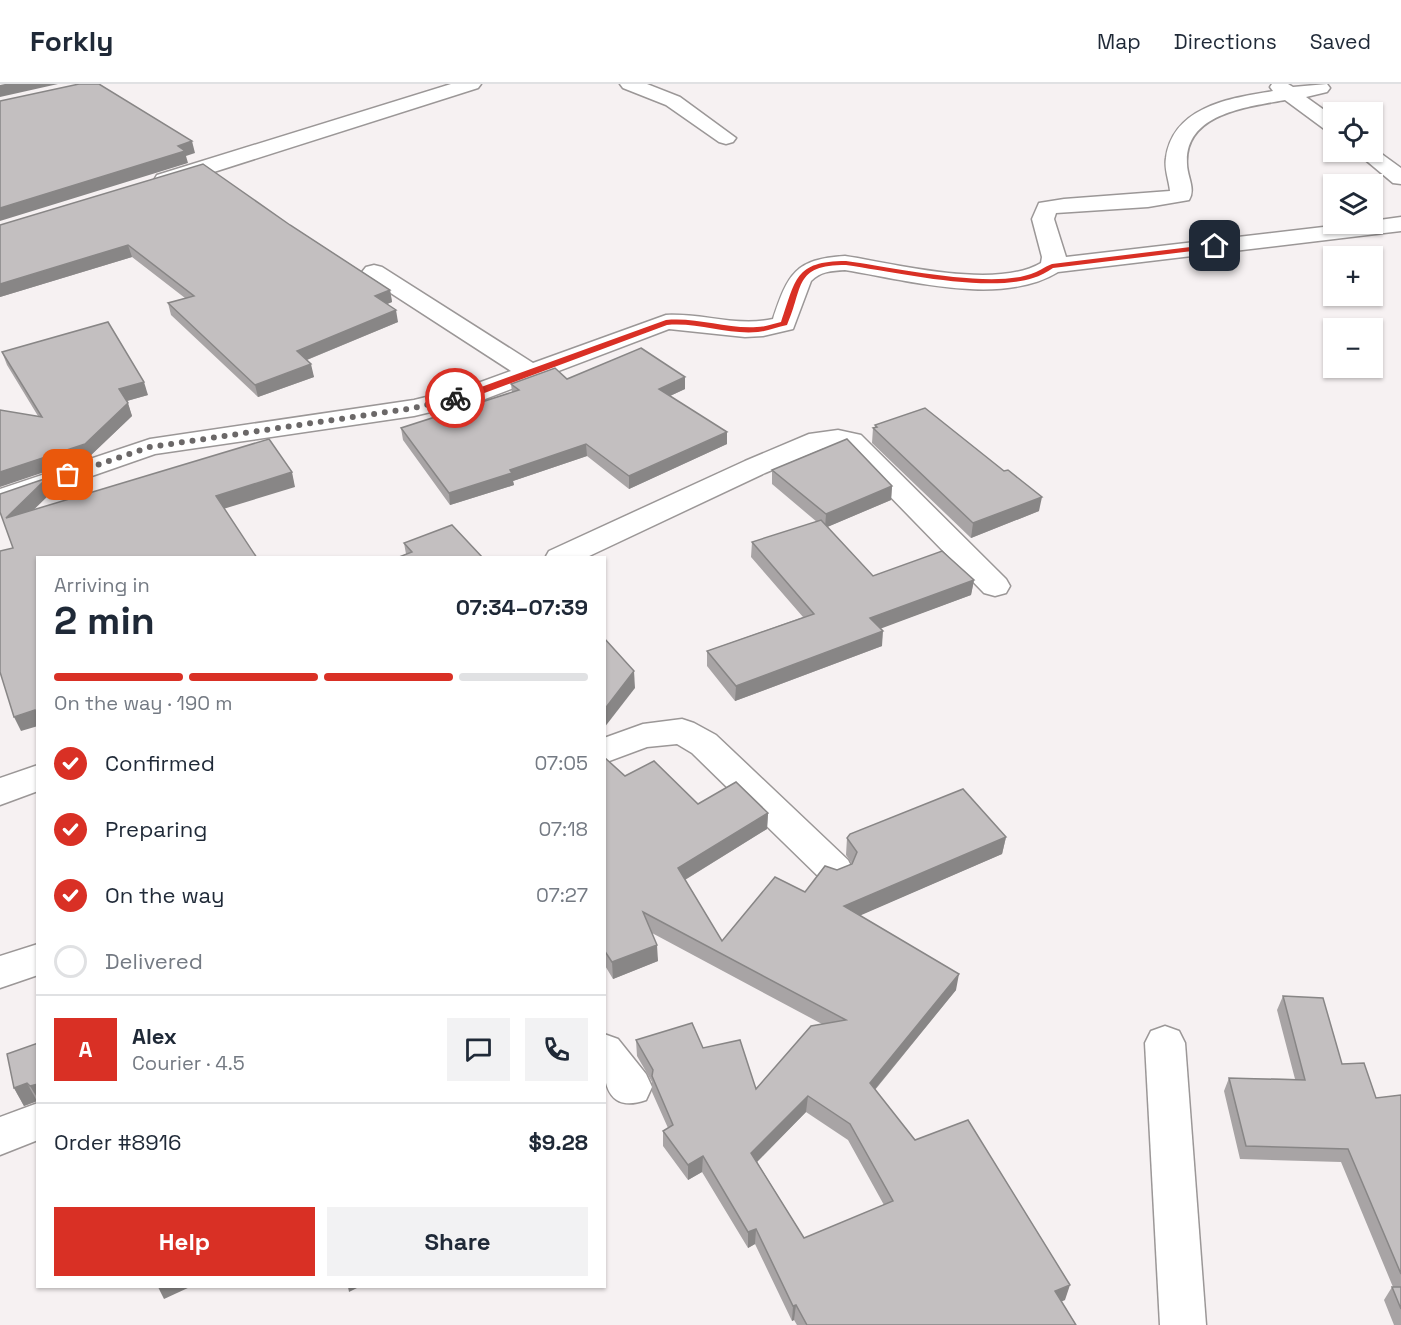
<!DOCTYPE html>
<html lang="en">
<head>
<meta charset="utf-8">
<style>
	:root { --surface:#fff; --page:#f2f2f3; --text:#1f2937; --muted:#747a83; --line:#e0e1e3; --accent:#d93025 }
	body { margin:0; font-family:"Space Grotesk",sans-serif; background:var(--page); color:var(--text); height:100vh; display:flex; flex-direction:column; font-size:22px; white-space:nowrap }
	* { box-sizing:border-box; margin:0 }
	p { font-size:20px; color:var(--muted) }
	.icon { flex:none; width:33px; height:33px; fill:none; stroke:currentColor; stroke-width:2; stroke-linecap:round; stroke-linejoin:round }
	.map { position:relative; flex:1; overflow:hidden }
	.side { position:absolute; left:36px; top:472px; width:570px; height:732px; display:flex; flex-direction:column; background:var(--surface); border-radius:0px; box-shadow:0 2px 4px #0004 }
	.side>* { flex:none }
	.controls { position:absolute; left:1323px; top:18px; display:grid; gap:12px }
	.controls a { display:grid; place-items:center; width:60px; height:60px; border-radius:0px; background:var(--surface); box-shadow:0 2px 4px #0004; font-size:30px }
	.pin { position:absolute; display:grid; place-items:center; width:51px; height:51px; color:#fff; margin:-26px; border-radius:12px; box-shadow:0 3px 9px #0006 }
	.courier { position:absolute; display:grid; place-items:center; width:60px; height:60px; margin:-30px; border:4px solid #d93025; border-radius:50%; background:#fff; color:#222; box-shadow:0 2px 8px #0007 }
	.summary em { font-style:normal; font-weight:700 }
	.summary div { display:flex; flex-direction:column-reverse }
	.summary { display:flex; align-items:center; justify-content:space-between; height:102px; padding:0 18px }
	h1 { font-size:39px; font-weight:700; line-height:45px }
	.bar { display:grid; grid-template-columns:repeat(4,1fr); gap:9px 6px; align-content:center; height:72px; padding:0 18px }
	.bar i { height:8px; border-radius:4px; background:var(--line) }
	.bar .on { background:var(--accent) }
	.bar p { grid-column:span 4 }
	.line { display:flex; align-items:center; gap:15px; padding:0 18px; border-top:2px solid var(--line) }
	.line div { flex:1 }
	.round { display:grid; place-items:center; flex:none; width:63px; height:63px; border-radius:0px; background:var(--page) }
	ol { padding:0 18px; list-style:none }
	li { display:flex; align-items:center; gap:18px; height:66px }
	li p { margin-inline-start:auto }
	li .icon { padding:6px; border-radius:50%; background:var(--accent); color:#fff; stroke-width:4 }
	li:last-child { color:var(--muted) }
	li i { width:33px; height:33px; border:3px solid var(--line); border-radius:50% }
	.button { display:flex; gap:12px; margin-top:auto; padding:12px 18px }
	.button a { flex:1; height:69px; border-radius:0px; background:var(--accent); color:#fff; font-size:24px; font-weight:700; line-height:69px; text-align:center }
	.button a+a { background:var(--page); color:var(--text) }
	header { display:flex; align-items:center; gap:36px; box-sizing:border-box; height:84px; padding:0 30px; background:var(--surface); border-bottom:2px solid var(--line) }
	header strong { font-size:28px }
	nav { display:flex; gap:33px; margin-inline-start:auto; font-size:21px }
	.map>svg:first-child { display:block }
</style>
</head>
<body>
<header>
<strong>Forkly</strong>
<nav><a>Map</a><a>Directions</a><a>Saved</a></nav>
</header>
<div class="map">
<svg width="1401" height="1241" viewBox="0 0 1401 1241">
	<rect width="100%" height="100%" fill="#f6f1f2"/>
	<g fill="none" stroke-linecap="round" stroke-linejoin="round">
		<defs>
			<g id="street">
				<polygon points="451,0 481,0 478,4 173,101 165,102 157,101 154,96 157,91"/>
				<polygon points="620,0 647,0 680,13 736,54 733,58 726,60 719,58 666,21 623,4"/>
				<path d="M 1272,0 L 1288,0 L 1293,3 L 1327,0 L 1330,4 L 1327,8 L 1306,13 L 1334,33 L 1334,49 L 1327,47 L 1285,16 C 1249,23 1184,29 1187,80 C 1187,92 1196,105 1189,116 L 1148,123 L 1056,129 L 1054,135 L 1066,173 L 1349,140 L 1372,140 L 1372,137 L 1401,133 L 1401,147 L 1058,188 C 1001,223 908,196 845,186 C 831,187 821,187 811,197 L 793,245 L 763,252 L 745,253 L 669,245 L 485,315 L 414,332 L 155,370 L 0,424 L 0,405 L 150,355 L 414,316 L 467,303 L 511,287 L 366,193 L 362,188 L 366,183 L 374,181 L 382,183 L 533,279 L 666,231 C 702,229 737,243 773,235 C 788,190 795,175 845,172 C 897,180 995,206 1041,179 L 1042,173 L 1032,135 L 1039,119 L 1064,115 L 1170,107 C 1169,96 1164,85 1166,74 C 1173,22 1231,14 1273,7 L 1270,3 Z"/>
				<polygon points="1372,63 1401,84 1401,100 1393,99 1356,68 1372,68"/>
				<polygon points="838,346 861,351 1006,495 1010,502 1006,509 995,512 984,509 842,363 824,364 765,389 585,474 545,474 549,467 745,377 809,350"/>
				<polygon points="682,635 694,639 716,651 848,776 853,786 848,796 835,800 822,796 692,669 677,660 647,663 604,679 604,654 643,640"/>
				<polygon points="38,681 38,707 0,721 0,694"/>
				<polygon points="38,860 38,891 0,904 0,872"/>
				<polygon points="1165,942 1179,947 1185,959 1206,1241 1160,1241 1145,959 1151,947"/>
				<path d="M 604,950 L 618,955 L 646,990 L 652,1003 L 646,1016 C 597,1033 604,980 604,950 Z"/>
				<polygon points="38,1019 38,1056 0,1071 0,1033"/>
			</g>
		</defs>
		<use href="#street" stroke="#9b9797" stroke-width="3"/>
		<use href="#street" fill="#fff" fill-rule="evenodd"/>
	</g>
	<g fill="#a8a4a5" fill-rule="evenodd">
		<polygon points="0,141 290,141 390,206 392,218 387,220 398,238 307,276 314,293 258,313 171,231 168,219 185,214 132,173 0,213"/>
		<polygon points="2,268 148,311 127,317 132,332 89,373 38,332 7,281"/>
		<polygon points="567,295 685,305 670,312 727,348 727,360 629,405 587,372 513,397 514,401 450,421 403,356 401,344 512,308 511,300"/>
		<polygon points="875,341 1004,387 1039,427 971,454 872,359 873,344 875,344"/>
		<polygon points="772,386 892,402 891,416 827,443 873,492 974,496 971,511 880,544 882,562 735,617 707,582 707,567 803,533 751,473 752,458 817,438 772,400"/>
		<polygon points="404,459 483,474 399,474 399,473 406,470"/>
		<path d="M 604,673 L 625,692 L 698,720 L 768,729 L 767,745 L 685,796 L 722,857 L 805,808 L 837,786 L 852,780 L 846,771 L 847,754 L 1006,753 L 1002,770 L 860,831 L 956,906 L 875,1006 L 915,1056 L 1065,1216 L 1061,1217 L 1076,1241 L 797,1241 L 794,1236 L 792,1237 L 755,1160 L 748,1164 L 702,1088 L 688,1096 L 663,1062 L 663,1047 L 668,1044 L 652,1008 L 652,998 L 637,972 L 636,956 L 703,964 L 756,1005 L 822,940 L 652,849 L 658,877 L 613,895 L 604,880 ZM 806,1028 L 848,1056 L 884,1121 L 804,1154 L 757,1078 Z"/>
		<polygon points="1283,912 1342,980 1376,1014 1401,1011 1401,1241 1394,1241 1384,1216 1392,1203 1393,1203 1341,1078 1240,1075 1224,1007 1229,994 1295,995 1277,926"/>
		<polygon points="38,959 38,1017 24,1022 14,1004"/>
	</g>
	<g fill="#888686">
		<polygon points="5,0 58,0 0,13 0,1"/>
		<polygon points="192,57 195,69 186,72 188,79 0,137 0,124"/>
		<polygon points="128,161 132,173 0,213 0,200"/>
		<polygon points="390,206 392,218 377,224 375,212"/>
		<polygon points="396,226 398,238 299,279 297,267"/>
		<polygon points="311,280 314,293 258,313 255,301"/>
		<polygon points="685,293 685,305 659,317 659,305"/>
		<polygon points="144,298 148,311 123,318 119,305"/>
		<polygon points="128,319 132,332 89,373 0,403 0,388"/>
		<polygon points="727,348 727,360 629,405 629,392"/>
		<polygon points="586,360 587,372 513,397 514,401 450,421 449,409 510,386"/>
		<polygon points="292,388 295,403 220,426 216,412"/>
		<polygon points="47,394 52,408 11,448 6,434"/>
		<polygon points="892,402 891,416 825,444 826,430"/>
		<polygon points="1042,413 1039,427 971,454 973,439"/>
		<polygon points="974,496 971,511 869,549 870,534"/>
		<polygon points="883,547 882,562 735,617 736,602"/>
		<polygon points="634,587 635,604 604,644 604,626"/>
		<polygon points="35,626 38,633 38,642 21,647 14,633"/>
		<polygon points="768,729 767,745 678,800 678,784"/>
		<polygon points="1006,753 1002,770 843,839 844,822"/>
		<polygon points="657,861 658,877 613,895 612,878"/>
		<polygon points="959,890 956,906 867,1015 870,999"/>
		<polygon points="27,999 37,1017 24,1022 14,1004"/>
		<polygon points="38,1000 38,1015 30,1002"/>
		<polygon points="808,1012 806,1028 750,1085 751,1069"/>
		<polygon points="703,1072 702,1088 688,1096 688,1081"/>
		<polygon points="756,1145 755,1160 748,1164 748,1148"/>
		<polygon points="1070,1201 1065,1216 1050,1222 1055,1207"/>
		<polygon points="158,1203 190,1203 164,1215"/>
		<polygon points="348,1203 359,1203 349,1208"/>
		<polygon points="796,1221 794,1236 792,1237 793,1222"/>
	</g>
	<g fill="#c3bfc0" stroke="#888686" stroke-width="1.5" fill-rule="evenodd">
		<polygon points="79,0 99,0 192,57 178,62 185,67 0,124 0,17"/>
		<polygon points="203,80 290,141 390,206 375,212 396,226 297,267 311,280 255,301 168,219 194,212 128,161 0,200 0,141"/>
		<polygon points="108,238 144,298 119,305 128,319 85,360 0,388 0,326 42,333 2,268"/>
		<polygon points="641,264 685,293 659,305 727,348 629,392 586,360 510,386 512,389 449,409 401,344 519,306 511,300 555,284 567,295"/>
		<polygon points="925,324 1004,387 1008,386 1042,413 973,439 873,344 877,343 875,341"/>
		<polygon points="269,355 292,388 216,412 257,474 38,474 38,635 35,626 14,633 0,588 0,467 13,464 0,428 0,410 47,394 6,434"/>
		<polygon points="847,355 892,402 826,430 772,386"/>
		<polygon points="821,436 873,492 942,467 974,496 870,534 883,547 736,602 707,567 814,530 752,458"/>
		<polygon points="452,441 483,474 400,474 399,473 412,468 404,459"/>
		<polygon points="604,554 634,587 604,626"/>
		<path d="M 604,673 L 625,692 L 654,677 L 698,720 L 736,698 L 768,729 L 678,784 L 722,857 L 775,793 L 805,808 L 825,782 L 837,786 L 852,780 L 857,768 L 847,754 L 850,750 L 963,705 L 1006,753 L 844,822 L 959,890 L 870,999 L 915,1056 L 968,1036 L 1070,1201 L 1055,1207 L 1076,1241 L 807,1241 L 796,1221 L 793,1222 L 756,1145 L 748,1148 L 703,1072 L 688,1081 L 663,1047 L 673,1041 L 652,992 L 653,986 L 636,956 L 692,939 L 703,964 L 740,956 L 756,1005 L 811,942 L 846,936 L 643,828 L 657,861 L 612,878 L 604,866 ZM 808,1012 L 850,1040 L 893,1117 L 804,1154 L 751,1069 Z"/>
		<polygon points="1283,912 1323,914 1342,980 1364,979 1376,1014 1401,1011 1401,1190 1348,1065 1246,1062 1229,994 1305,996"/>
		<polygon points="38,959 38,1000 30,1002 27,999 14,1004 7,970"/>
		<polygon points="1392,1203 1401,1203 1401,1225"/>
	</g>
	<path fill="#d93025" d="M 1215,160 L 1217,164 L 1053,184 C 1047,188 1040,192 1033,194 C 985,209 896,188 846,181 C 793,181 804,203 787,241 C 777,243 768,247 758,248 C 728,251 698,238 667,241 L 479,311 L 455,316 L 451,314 L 666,236 C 697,233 726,245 757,243 C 765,243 773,240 781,238 C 796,196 794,177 846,177 C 891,183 989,205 1031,190 C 1038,188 1044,183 1052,180 Z"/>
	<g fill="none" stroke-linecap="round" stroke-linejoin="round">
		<polyline stroke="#6b6868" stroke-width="6" stroke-dasharray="0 10.8" points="68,391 150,363 414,324 455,314"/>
	</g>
</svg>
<div class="controls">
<a><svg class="icon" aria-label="locate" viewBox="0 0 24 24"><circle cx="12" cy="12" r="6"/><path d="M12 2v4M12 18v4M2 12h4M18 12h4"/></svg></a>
<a><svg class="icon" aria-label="layers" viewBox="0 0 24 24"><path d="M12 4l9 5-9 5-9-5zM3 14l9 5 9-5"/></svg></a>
<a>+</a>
<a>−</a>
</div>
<div class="pin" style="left:68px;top:391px;background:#ea580c"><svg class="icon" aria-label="bag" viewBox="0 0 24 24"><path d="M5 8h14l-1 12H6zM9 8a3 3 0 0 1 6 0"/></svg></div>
<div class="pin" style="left:1215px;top:162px;background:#1f2937"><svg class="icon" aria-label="home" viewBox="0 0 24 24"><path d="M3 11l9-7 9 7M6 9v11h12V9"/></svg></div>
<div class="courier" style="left:455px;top:314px"><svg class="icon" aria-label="bike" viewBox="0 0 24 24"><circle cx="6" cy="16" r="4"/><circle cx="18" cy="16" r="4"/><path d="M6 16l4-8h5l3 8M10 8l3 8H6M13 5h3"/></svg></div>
<section class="side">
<div class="summary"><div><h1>2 min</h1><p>Arriving in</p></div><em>07:34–07:39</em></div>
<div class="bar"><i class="on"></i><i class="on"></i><i class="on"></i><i></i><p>On the way · 190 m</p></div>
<ol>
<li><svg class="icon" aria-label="check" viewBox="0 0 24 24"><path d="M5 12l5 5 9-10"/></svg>Confirmed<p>07:05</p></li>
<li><svg class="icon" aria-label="check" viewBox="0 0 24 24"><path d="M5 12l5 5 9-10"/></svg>Preparing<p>07:18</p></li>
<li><svg class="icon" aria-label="check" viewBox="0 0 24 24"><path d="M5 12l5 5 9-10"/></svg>On the way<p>07:27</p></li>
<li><i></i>Delivered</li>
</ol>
<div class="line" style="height:108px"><b class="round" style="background:var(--accent);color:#fff">A</b><div><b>Alex</b><p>Courier · 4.5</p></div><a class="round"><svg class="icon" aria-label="chat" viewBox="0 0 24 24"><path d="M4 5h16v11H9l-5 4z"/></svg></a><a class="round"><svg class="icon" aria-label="phone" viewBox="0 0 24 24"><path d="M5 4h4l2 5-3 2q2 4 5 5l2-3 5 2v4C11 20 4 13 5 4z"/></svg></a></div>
<div class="line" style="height:78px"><div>Order #8916</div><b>$9.28</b></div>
<div class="button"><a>Help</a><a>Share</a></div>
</section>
</div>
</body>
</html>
